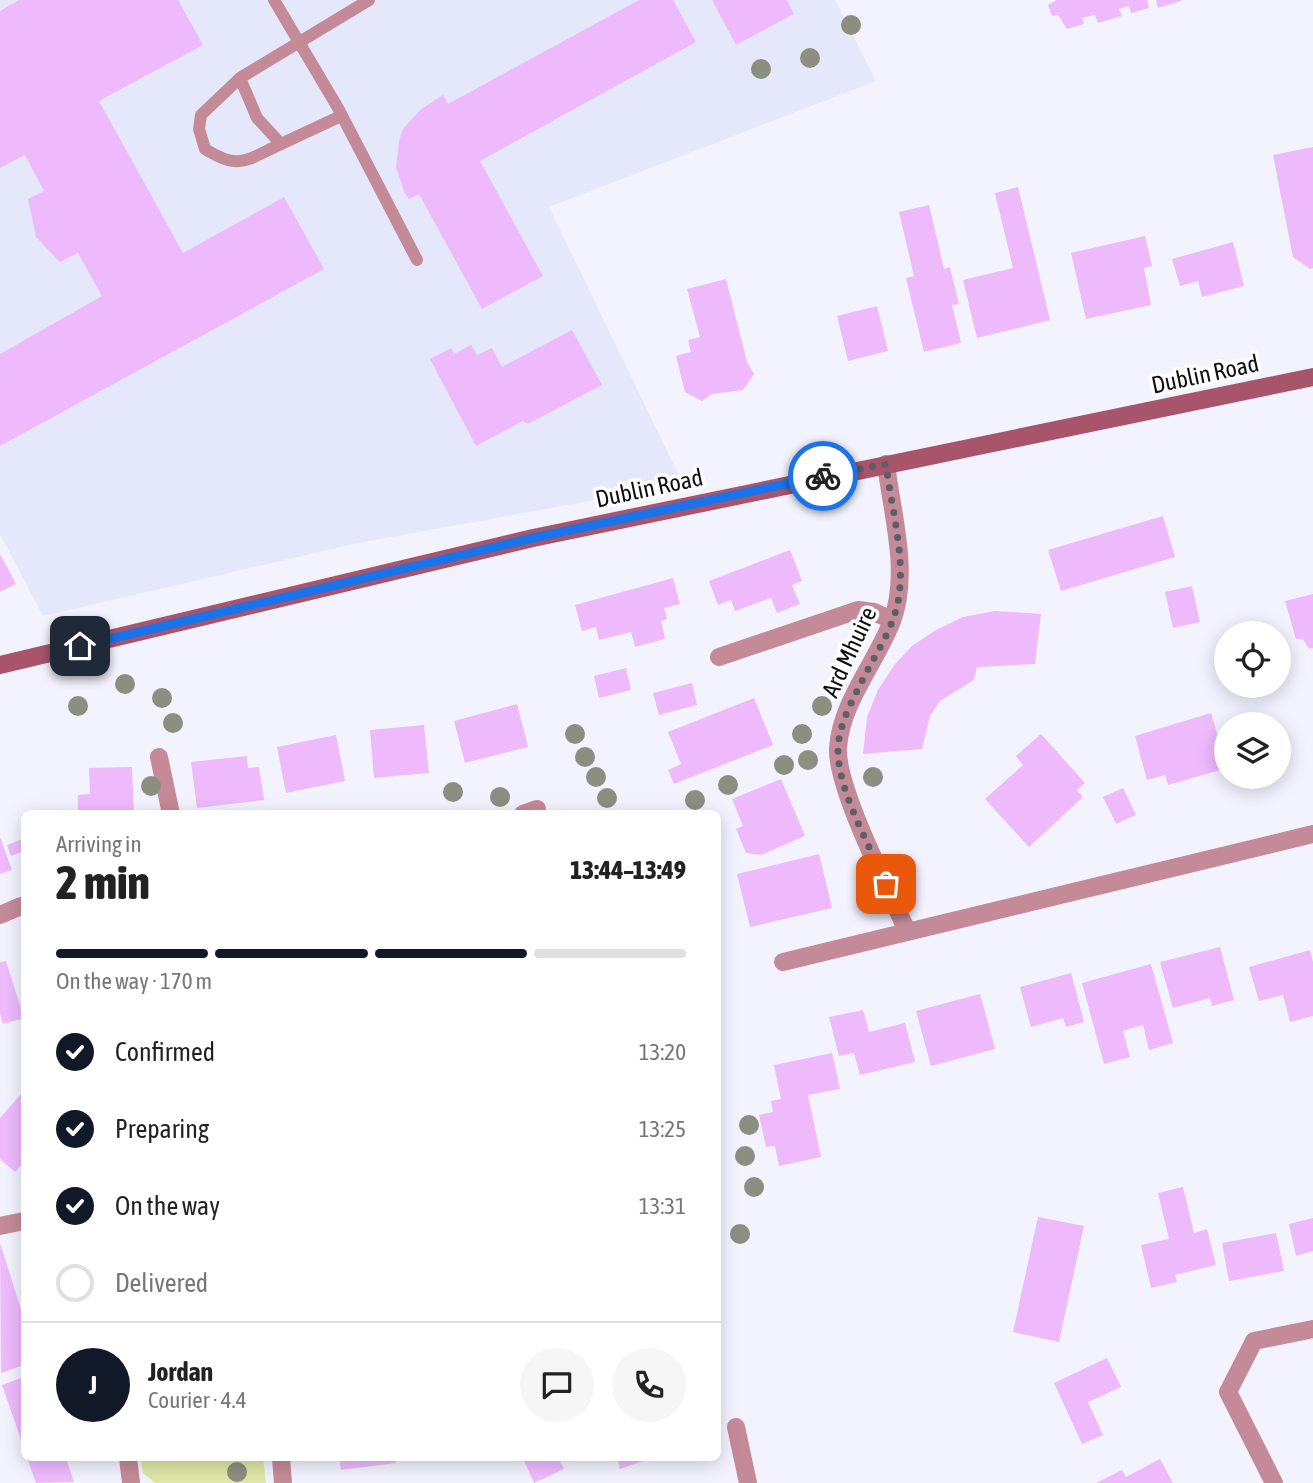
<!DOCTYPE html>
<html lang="en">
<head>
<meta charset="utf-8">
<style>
	:root { --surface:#fff; --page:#f6f6f6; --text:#222; --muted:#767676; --line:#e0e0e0; --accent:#111827 }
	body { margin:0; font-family:"Asap Condensed",sans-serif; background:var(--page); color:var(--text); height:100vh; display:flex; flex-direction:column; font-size:26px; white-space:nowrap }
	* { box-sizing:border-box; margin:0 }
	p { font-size:23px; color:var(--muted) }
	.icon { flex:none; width:38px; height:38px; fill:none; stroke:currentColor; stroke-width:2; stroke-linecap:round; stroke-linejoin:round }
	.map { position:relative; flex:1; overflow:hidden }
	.sheet { position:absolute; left:21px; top:810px; width:700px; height:651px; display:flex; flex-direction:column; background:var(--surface); border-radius:10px; box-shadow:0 4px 18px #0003 }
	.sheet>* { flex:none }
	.buttons { position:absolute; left:1214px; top:621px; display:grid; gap:14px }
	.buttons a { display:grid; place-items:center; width:77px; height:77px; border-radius:50%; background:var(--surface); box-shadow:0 4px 18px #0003; font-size:35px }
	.pin { position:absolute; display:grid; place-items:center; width:60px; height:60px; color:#fff; margin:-30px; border-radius:14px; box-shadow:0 4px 10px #0006 }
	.courier { position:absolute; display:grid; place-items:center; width:70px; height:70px; margin:-35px; border:5px solid #1a73e8; border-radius:50%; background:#fff; color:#222; box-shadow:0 2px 9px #0007 }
	.summary em { font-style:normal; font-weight:800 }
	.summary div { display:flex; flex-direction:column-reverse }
	.summary { display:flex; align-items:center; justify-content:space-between; height:119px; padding:0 35px }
	h1 { font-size:46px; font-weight:800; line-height:52px }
	.bar { display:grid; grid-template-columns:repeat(4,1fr); gap:10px 7px; align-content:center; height:84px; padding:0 35px }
	.bar i { height:9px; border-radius:5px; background:var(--line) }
	.bar .active { background:var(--accent) }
	.bar p { grid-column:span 4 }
	.line { display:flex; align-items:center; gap:18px; padding:0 35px; border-top:2px solid var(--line) }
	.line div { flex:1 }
	.round { display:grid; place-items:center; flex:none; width:74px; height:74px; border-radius:37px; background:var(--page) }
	ol { padding:0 35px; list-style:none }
	li { display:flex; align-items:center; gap:21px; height:77px }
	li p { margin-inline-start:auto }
	li .icon { padding:7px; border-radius:50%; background:var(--accent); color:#fff; stroke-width:4 }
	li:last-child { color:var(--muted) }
	li i { width:38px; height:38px; border:4px solid var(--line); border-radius:50% }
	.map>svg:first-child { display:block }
</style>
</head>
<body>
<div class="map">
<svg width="1313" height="1483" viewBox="0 0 1313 1483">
	<rect width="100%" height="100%" fill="#f2f3fe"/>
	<polygon fill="#e5e8fa" points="0,0 835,0 876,81 549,207 683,484 358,543 43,616 0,534"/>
	<polygon fill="#dee7a6" points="141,1458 263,1458 266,1483 155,1483 143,1473"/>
	<g fill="#eebafc">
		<polygon points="19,0 178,0 203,45 99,101 183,253 284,197 324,269 0,446 0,354 102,296 78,253 60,262 36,237 28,199 44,191 25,155 0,168 0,11"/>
		<polygon points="639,0 673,0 696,42 480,161 543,276 482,309 419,194 409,199 404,191 396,167 399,141 403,129 420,110 443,95 448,104"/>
		<polygon points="712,0 787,0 794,14 736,45"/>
		<polygon points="1057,0 1147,0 1149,8 1131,13 1129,6 1119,9 1122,16 1098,23 1095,15 1082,18 1084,24 1067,29 1058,15 1052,16 1048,5"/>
		<polygon points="1156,0 1181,0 1181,1 1158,8"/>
		<polygon points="1313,147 1313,268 1310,269 1293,257 1273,155"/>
		<polygon points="1018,187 1050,320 977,338 963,280 1013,268 995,193"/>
		<polygon points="929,205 944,269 950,267 959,304 952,305 961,343 924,352 906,278 914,276 899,212"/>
		<polygon points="1145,236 1152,266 1144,268 1151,305 1086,319 1071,253"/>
		<polygon points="1233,242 1244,286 1202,297 1198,281 1180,286 1172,259"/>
		<polygon points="726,279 747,362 754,374 743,390 712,394 702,401 685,392 676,356 691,352 688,340 700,337 687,289"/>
		<polygon points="877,306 888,351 848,361 837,316"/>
		<polygon points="572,330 602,385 528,424 523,421 476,446 430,359 451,348 454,354 471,345 477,355 492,348 502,367"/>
		<polygon points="1163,516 1175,557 1061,591 1048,550"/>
		<polygon points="790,550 802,581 792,585 800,604 777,613 771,598 735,611 731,600 718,605 709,581"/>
		<polygon points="0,554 16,584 0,592"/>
		<polygon points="673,578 680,604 664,608 667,619 661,621 665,639 635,647 631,632 599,640 596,627 582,631 575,605"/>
		<polygon points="1192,586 1200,622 1173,628 1165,592"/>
		<polygon points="1313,594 1313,648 1309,649 1303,639 1296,639 1285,601"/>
		<polygon points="995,611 1041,614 1035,664 977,667 974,680 940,701 930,716 922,749 863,754 867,717 878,690 895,664 912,646 936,630 963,617"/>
		<polygon points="626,668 631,690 599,698 594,676"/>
		<polygon points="692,683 697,705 659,715 653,693"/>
		<polygon points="754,698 773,745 674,784 668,770 681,764 668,732"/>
		<polygon points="517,704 528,747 465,763 454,721"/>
		<polygon points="1211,713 1227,768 1168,785 1165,775 1147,780 1135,736"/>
		<polygon points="424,725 429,773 374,778 370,730"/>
		<polygon points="1041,734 1085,783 1077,790 1083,797 1029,847 985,799 1023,765 1016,756"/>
		<polygon points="336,735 345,781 286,793 277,747"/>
		<polygon points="247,756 248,768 259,767 264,800 197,808 191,762"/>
		<polygon points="132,767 134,814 78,814 78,795 90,794 89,768"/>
		<polygon points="781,779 805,836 761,855 746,853 736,829 743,826 732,799"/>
		<polygon points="1123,788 1136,815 1116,824 1103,797"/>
		<polygon points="0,837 12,870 0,874"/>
		<polygon points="23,839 24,851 11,856 7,845"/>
		<polygon points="819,854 832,908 750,927 737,874"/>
		<polygon points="1220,947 1234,1000 1212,1006 1210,998 1173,1008 1160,962"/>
		<polygon points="1310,950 1313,962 1313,1016 1290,1022 1283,995 1259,1001 1249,967"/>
		<polygon points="6,961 24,1018 3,1024 0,1014 0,962"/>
		<polygon points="1151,964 1173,1043 1149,1050 1143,1025 1123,1031 1130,1057 1104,1064 1082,983"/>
		<polygon points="1071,973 1084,1022 1066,1027 1063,1018 1031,1027 1020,987"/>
		<polygon points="980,994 995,1049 931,1066 916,1011"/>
		<polygon points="863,1010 869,1032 905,1023 915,1062 860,1075 854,1053 839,1056 829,1017"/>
		<polygon points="832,1053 840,1089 808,1095 821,1157 779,1166 775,1146 766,1147 759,1115 773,1112 771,1101 781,1099 774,1065"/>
		<polygon points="24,1091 24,1162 15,1172 0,1159 0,1118"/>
		<polygon points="1183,1187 1194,1233 1207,1229 1216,1265 1175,1275 1177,1282 1151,1288 1141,1245 1169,1239 1158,1193"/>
		<polygon points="1038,1217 1084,1226 1059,1342 1013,1332"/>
		<polygon points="1313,1218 1313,1251 1296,1256 1289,1224"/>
		<polygon points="1276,1233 1284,1271 1229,1281 1222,1243"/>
		<polygon points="0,1243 24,1319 24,1365 1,1373"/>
		<polygon points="1107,1358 1121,1387 1088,1402 1103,1435 1082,1444 1054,1383"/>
		<polygon points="24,1377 24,1448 2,1385"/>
		<polygon points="27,1458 66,1458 74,1482 36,1483"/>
		<polygon points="339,1458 395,1458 396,1463 341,1470"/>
		<polygon points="523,1458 558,1458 564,1469 534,1483"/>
		<polygon points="617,1458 651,1458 620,1469"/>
		<polygon points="1160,1459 1173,1483 1096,1483 1122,1470 1126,1477"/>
	</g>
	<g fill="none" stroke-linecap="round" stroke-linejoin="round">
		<g stroke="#c58a97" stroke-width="12">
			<polyline points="274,0 338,108 417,260"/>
			<path d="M 240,78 L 201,115 L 199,129 L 205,149 C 240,171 246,160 281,144"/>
			<polyline points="341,116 281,144 257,118 240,78 369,0"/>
		</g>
		<g stroke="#c58a97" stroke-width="18">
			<path d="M 886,464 C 892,514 910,573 892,621 C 876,663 841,702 838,748 C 836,788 889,890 907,931"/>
			<polyline points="719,657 858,610 874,612 892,620"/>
			<polyline points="159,757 171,814"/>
			<polyline points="523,814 537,809"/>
			<polyline points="0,915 21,906"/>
			<polyline points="783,962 1313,834"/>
			<polyline points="0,1226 24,1221"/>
			<polyline points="736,1427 748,1483"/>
			<polyline points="128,1458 131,1483"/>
			<polyline points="281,1458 283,1483"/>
			<polyline points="1274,1483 1228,1392 1254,1341 1313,1329"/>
		</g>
		<polyline stroke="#a8556b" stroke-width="18" points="0,665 533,538 1313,377"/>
	</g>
	<g fill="#8c8e80">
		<circle cx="851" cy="25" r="10"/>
		<circle cx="810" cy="58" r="10"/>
		<circle cx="761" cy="69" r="10"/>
		<circle cx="125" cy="684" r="10"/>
		<circle cx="162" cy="698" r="10"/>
		<circle cx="78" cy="706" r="10"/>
		<circle cx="822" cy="706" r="10"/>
		<circle cx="173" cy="723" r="10"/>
		<circle cx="575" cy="734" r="10"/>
		<circle cx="802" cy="734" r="10"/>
		<circle cx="585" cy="757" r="10"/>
		<circle cx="808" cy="760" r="10"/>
		<circle cx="784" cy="765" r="10"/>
		<circle cx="596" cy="777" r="10"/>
		<circle cx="873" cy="777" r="10"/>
		<circle cx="728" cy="785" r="10"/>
		<circle cx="151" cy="786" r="10"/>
		<circle cx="453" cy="792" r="10"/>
		<circle cx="500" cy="797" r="10"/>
		<circle cx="607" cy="798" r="10"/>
		<circle cx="695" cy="800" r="10"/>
		<circle cx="749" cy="1125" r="10"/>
		<circle cx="745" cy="1156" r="10"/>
		<circle cx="754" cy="1187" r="10"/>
		<circle cx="740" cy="1234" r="10"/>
		<circle cx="237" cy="1472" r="10"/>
	</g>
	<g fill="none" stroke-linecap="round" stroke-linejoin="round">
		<path stroke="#5e5e65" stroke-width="7" stroke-dasharray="0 12.6" d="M 823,476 L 886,464 C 891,506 905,554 899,596 C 895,626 876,653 863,679 C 852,701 839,724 838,749 C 837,789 870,846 886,884"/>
		<polyline stroke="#1a73e8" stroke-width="9" points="80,646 533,538 823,476"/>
	</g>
	<g text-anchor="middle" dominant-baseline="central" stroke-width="7" stroke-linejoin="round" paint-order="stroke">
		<g font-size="24" fill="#0e0e12" stroke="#fff">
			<text transform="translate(1205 374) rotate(-12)">Dublin Road</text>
			<text transform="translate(649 488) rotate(-12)">Dublin Road</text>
			<text transform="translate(849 652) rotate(-65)">Ard Mhuire</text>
		</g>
	</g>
</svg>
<div class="buttons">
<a><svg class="icon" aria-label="locate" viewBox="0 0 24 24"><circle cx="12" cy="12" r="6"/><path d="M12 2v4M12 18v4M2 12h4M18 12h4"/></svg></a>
<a><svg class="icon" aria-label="layers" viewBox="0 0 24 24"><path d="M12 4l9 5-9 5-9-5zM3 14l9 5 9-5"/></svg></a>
</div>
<div class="pin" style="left:886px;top:884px;background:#ea580c"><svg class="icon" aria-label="bag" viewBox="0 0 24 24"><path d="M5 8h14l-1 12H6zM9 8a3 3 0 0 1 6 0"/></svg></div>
<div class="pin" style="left:80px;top:646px;background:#1f2937"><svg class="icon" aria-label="home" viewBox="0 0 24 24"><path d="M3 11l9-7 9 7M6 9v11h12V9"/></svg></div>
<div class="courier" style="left:823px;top:476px"><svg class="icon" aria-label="bike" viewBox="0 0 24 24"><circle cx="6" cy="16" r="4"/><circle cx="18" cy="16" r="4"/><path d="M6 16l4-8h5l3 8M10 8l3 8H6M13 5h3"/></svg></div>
<section class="sheet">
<div class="summary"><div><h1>2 min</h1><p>Arriving in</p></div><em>13:44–13:49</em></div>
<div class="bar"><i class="active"></i><i class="active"></i><i class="active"></i><i></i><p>On the way · 170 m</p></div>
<ol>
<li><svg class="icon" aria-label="check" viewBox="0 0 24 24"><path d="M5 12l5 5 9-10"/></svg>Confirmed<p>13:20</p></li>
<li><svg class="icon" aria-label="check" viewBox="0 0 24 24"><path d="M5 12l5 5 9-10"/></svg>Preparing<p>13:25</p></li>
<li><svg class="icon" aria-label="check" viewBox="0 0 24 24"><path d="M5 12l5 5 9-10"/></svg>On the way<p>13:31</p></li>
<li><i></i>Delivered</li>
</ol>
<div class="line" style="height:126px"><b class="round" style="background:var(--accent);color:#fff">J</b><div><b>Jordan</b><p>Courier · 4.4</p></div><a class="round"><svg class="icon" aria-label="chat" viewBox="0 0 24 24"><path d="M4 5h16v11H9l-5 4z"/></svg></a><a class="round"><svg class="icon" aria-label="phone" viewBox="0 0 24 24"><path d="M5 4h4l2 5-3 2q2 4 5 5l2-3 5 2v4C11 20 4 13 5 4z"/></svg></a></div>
</section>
</div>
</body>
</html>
